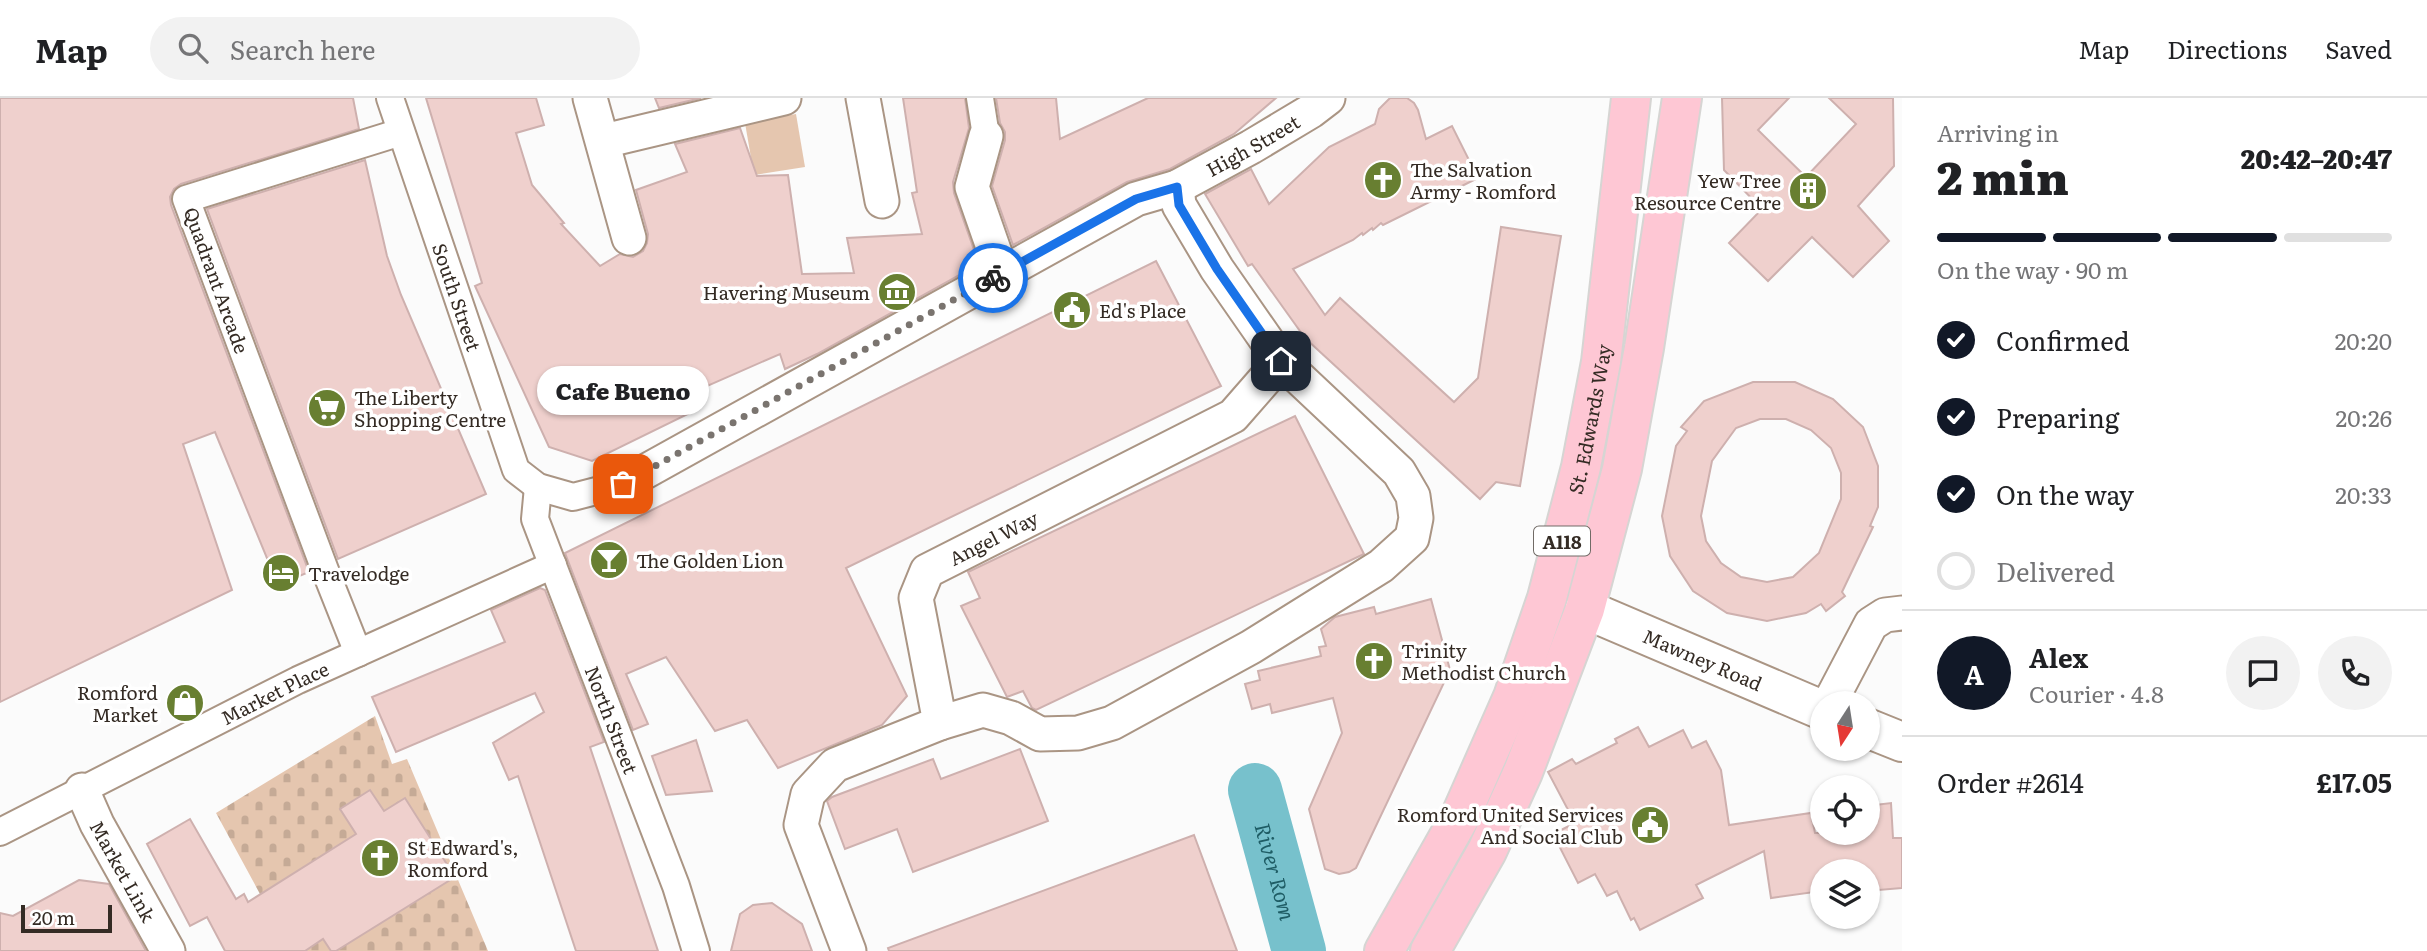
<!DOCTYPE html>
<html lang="en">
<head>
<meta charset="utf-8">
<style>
	:root { --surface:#fff; --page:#f2f2f2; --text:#202124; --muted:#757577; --line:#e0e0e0; --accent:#111827 }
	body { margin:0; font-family:Literata,serif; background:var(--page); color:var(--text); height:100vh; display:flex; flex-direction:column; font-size:26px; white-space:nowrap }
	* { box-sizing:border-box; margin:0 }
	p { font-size:23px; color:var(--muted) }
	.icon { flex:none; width:38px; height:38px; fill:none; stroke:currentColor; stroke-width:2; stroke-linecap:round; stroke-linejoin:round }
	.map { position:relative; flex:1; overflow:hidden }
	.panel { display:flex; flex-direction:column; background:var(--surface); width:525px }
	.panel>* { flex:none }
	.needle { width:46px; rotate:192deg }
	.buttons { position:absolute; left:1810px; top:593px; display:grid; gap:14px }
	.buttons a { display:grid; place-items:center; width:70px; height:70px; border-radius:50%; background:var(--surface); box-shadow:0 2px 5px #0004; font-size:35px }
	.scale { position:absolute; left:21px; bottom:18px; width:91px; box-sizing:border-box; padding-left:7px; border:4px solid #342b24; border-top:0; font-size:19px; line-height:24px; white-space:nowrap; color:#342b24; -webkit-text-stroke:5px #fff; paint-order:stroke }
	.pin { position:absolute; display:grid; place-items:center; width:60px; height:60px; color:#fff; margin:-30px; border-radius:14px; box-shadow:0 4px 10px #0006 }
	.courier { position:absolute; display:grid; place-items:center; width:70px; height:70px; margin:-35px; border:5px solid #1a73e8; border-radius:50%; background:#fff; color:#222; box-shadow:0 2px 9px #0007 }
	.bubble { position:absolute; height:49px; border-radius:24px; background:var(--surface); box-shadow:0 2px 5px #0004; font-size:23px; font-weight:800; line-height:49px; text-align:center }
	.head em { font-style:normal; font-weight:800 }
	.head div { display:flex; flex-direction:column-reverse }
	.head { display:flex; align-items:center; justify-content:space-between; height:119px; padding:0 35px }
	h1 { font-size:46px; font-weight:800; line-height:52px }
	.bar { display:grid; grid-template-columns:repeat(4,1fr); gap:10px 7px; align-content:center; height:84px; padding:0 35px }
	.bar i { height:9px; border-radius:5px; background:var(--line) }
	.bar .active { background:var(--accent) }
	.bar p { grid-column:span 4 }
	.line { display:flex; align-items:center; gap:18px; padding:0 35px; border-top:2px solid var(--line) }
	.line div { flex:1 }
	.round { display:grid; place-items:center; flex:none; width:74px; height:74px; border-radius:37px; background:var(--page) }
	ol { padding:0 35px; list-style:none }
	li { display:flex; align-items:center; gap:21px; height:77px }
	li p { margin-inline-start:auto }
	li .icon { padding:7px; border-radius:50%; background:var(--accent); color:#fff; stroke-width:4 }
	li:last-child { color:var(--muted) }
	li i { width:38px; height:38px; border:4px solid var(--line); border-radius:50% }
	header { display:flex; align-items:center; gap:42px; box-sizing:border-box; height:98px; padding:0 35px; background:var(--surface); border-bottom:2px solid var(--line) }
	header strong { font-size:33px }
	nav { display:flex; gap:38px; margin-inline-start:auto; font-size:24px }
	.search { width:490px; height:63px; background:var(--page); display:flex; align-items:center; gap:18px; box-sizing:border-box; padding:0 24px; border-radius:38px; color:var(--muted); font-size:26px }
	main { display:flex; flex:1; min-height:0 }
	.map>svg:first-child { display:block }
</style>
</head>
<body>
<header>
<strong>Map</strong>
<div class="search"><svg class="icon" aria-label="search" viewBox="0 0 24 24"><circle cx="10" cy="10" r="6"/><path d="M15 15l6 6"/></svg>Search here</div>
<nav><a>Map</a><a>Directions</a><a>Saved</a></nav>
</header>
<main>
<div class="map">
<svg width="1902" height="853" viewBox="0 0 1902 853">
	<defs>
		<pattern id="cemetery-stones" width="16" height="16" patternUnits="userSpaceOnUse" patternTransform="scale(1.75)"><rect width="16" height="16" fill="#e5c6af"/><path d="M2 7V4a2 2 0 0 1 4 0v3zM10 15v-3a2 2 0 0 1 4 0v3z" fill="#c5aa96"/></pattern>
	</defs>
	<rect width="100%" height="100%" fill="#fbfbfb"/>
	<polygon fill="#e5c6af" points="796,16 805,69 754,77 745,25"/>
	<polygon fill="url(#cemetery-stones)" points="375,618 392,666 407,661 488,853 291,853 216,715"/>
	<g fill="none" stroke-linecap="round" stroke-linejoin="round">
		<path stroke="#77c1cc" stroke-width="54" id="s1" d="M 1255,692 L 1299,853"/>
	</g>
	<g fill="#efd0cd" stroke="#ceb0ae" stroke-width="2" fill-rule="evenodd">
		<polygon points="0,0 353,0 359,31 181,86 174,91 170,99 171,107 309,474 278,487 215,334 183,346 232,492 0,604"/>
		<polygon points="426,0 536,0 544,27 516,35 532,87 564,125 561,126 600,168 620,156 633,159 643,153 647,145 648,136 636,92 687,74 675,46 740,30 757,78 788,77 802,176 854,175 847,140 922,136 912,95 917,94 903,0 965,0 969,30 953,84 954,95 979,166 817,256 785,271 780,256 691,295 696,312 592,363 549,349 475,188 482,185"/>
		<polygon points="655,0 701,0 659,10"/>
		<polygon points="996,0 1056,0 1060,41 1148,0 1276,0 1234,36 1170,71 1127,84 1013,147 992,88 1005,42 1005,34 1000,25"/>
		<polygon points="1390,0 1407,0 1414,5 1418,12 1426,41 1452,28 1478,80 1383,127 1381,125 1373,132 1372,130 1363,137 1362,135 1353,142 1293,171 1325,217 1340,200 1454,304 1478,280 1501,129 1561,138 1520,388 1496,384 1480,401 1305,240 1252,166 1248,168 1205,96 1251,71 1269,106 1329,49 1375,26 1379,11"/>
		<polygon points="1722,0 1789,0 1758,32 1806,79 1856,26 1829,0 1893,0 1894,68 1858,108 1889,143 1853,179 1812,139 1768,183 1729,145 1762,111 1724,72"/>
		<polygon points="365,62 387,158 401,197 486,396 338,461 207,111"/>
		<polygon points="1156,163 1221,288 846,470 907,598 882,627 778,670 747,622 715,633 666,559 626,576 648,626 633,632 565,455"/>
		<path d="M 1753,284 L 1795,284 L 1833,301 L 1863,329 L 1878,368 L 1878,409 L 1870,428 L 1873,429 L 1842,494 L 1845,498 L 1826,513 L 1821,506 L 1806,515 L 1767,523 L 1727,515 L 1693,493 L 1670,458 L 1662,418 L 1676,348 L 1687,333 L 1681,329 L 1704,303 ZM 1760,321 L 1786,321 L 1811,332 L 1831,350 L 1841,375 L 1841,401 L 1819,455 L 1793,479 L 1767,484 L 1741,479 L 1721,465 L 1706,443 L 1701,418 L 1712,363 L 1736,330 Z"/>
		<polygon points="1295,318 1364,456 1036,612 1032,610 1023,593 1007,599 961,508 980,500 968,474"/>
		<polygon points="540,490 545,492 604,644 590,649 658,853 576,853 518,678 509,682 493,645 544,614 535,595 396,654 372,599 505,544 491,512"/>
		<polygon points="1431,501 1450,572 1356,770 1349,774 1339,776 1325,771 1309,711 1342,635 1333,600 1272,615 1270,606 1252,611 1245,586 1260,582 1258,573 1321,558 1319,549 1326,548 1321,531 1335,519 1374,509 1376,516"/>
		<polygon points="1638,629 1649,649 1683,632 1692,650 1706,643 1721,672 1729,727 1811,715 1815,735 1867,735 1867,708 1891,705 1893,740 1902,740 1902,790 1867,793 1867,774 1822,774 1822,793 1771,800 1764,753 1696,787 1703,800 1640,832 1634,820 1631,822 1617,793 1607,798 1595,776 1578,785 1553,736 1575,725 1548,674 1572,661 1576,666 1617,645 1615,641"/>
		<polygon points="696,642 712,693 666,697 652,658"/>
		<polygon points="1020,651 1048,723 913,774 897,731 845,751 827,703 832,699 933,661 941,681"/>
		<polygon points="370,692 384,713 405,700 455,779 336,853 331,853 323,841 305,853 225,853 207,819 190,828 147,746 190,721 236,801 244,796 248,804 356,736 340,711"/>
		<polygon points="1194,737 1237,853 889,853 888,850"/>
		<polygon points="79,782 109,786 146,853 0,853 0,815 13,818"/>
		<polygon points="772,805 802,826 812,853 731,853 740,816 753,807"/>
	</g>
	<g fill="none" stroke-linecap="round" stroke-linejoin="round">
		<defs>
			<g id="pedestrian">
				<path id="s2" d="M 390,0 L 516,372 L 538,389 L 573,399 L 623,386"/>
				<polyline points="980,0 986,38"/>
				<path id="s3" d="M 538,389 L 535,421 L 676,788 L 696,853"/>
				<polyline points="358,555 325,472 186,101 401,34"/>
				<path id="s4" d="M 0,734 L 298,582 L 553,467"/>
			</g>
			<g id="minor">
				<polyline points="590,0 629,140"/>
				<polyline points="863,0 882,103"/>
				<polyline points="986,38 972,89 1002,175"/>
				<polyline points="604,43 784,0"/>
				<path id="s5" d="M 623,386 L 1136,101 L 1177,89 L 1251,49 L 1311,13 L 1328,0"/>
				<polyline points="1829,606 1871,526 1885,517 1902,515"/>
				<polyline points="940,625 983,612 1011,620 1040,636 1078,635 1112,625 1251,549 1381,468 1412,440 1416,420 1413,398 1399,374 1281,263 1217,171 1179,107 1177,89"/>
				<path id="s6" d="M 82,692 L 97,726 L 168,853"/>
				<path id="s7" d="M 849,853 L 801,727 L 808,696 L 835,667 L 940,625 L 916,500 L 927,473 L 1233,318 L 1281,263"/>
			</g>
			<g id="tertiary">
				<path id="s8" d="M 1585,511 L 1822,612"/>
				<polyline points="1867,630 1902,644"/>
			</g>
			<g id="primary">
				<path id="s9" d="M 1384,853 L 1460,719 L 1513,599 L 1547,500 L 1581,369 L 1601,264 L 1631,0"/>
				<polyline points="1430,853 1487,753 1523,674 1585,511 1622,371 1644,250 1682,0"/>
			</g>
		</defs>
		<use href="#pedestrian" stroke="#aa9584" stroke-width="30"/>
		<use href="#minor" stroke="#aa9584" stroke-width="37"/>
		<use href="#tertiary" stroke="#aa9584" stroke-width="42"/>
		<use href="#primary" stroke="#d6d5d3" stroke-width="42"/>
		<use href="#pedestrian" stroke="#fff" stroke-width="26"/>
		<use href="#minor" stroke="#fff" stroke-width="33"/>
		<use href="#tertiary" stroke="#fff" stroke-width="38"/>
		<use href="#primary" stroke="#fec7d4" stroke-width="38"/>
	</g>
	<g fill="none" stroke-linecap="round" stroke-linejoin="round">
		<polyline stroke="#7a746f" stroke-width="7" stroke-dasharray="0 12.6" points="623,386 993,180"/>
		<polyline stroke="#1a73e8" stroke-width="9" points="993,180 1136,101 1177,89 1179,107 1217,171 1281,263"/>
	</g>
	<defs>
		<symbol id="church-disc" viewBox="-11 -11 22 22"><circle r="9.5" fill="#687f31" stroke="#fff"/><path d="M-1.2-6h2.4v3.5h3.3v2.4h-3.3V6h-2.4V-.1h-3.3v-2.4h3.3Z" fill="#fff"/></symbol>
		<symbol id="building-disc" viewBox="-11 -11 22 22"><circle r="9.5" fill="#687f31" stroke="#fff"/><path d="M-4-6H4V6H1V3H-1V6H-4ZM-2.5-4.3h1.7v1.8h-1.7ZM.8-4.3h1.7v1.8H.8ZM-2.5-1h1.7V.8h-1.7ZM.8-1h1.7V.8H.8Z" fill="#fff"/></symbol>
		<symbol id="museum-disc" viewBox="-11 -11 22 22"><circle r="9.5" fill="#687f31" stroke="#fff"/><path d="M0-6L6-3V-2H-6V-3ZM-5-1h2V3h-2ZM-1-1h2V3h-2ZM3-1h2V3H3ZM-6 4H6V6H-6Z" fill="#fff"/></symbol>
		<symbol id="civic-disc" viewBox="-11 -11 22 22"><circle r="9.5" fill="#687f31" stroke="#fff"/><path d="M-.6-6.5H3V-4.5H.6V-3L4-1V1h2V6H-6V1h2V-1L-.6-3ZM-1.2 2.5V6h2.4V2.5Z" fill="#fff"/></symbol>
		<symbol id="supermarket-disc" viewBox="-11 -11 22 22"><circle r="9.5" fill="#687f31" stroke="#fff"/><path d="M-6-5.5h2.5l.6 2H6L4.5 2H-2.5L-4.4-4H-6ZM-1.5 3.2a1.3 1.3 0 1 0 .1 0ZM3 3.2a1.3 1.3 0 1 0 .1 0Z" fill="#fff"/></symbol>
		<symbol id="bar-disc" viewBox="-11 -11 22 22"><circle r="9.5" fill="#687f31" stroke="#fff"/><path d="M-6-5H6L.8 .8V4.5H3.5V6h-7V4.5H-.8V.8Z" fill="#fff"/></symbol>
		<symbol id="hotel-disc" viewBox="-11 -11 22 22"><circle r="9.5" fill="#687f31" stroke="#fff"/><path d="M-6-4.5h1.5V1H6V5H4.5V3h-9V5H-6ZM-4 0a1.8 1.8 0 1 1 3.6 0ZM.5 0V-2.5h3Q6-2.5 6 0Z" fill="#fff"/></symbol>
		<symbol id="shop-disc" viewBox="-11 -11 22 22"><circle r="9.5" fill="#687f31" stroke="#fff"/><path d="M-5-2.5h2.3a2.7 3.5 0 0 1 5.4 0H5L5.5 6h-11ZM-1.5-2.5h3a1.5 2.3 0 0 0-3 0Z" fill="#fff"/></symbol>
	</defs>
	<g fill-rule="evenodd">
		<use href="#church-disc" x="1361" y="60" width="44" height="44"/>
		<use href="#building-disc" x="1786" y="71" width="44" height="44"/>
		<use href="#museum-disc" x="875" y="172" width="44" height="44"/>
		<use href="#civic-disc" x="1050" y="190" width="44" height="44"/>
		<use href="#supermarket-disc" x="305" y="288" width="44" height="44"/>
		<use href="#bar-disc" x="587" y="440" width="44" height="44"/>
		<use href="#hotel-disc" x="259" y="453" width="44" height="44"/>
		<use href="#church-disc" x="1352" y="541" width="44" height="44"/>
		<use href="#shop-disc" x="163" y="583" width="44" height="44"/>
		<use href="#civic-disc" x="1628" y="705" width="44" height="44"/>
		<use href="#church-disc" x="358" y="738" width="44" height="44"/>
	</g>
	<g text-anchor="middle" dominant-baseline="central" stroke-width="7" stroke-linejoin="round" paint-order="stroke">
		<rect fill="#fff" stroke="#716b66" stroke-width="2" x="1534" y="428.5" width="56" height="29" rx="5"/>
		<g font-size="18" font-weight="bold" fill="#342b24">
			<text x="1562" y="443">A118</text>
		</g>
		<g font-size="19" fill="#342b24" stroke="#fff">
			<text stroke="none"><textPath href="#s5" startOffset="716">High Street</textPath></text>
			<text transform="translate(217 182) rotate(70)">Quadrant Arcade</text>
			<text stroke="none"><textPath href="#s2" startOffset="210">South Street</textPath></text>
			<text stroke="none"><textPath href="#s9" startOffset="574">St. Edwards Way</textPath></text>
			<text stroke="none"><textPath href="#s7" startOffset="550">Angel Way</textPath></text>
			<text stroke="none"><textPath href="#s8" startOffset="128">Mawney Road</textPath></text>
			<text stroke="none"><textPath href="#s4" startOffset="308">Market Place</textPath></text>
			<text stroke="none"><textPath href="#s3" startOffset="247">North Street</textPath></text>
			<text stroke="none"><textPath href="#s6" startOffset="91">Market Link</textPath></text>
		</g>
		<g font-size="19" fill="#342b24" stroke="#fff" text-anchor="start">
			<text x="1410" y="71">The Salvation<tspan x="1410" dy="22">Army - Romford</tspan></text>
			<text x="1781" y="82" text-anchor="end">Yew Tree<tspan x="1781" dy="22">Resource Centre</tspan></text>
			<text x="870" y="194" text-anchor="end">Havering Museum</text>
			<text x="1099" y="212">Ed's Place</text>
			<text x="354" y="299">The Liberty<tspan x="354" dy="22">Shopping Centre</tspan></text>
			<text x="636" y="462">The Golden Lion</text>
			<text x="308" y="475">Travelodge</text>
			<text x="1401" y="552">Trinity<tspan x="1401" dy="22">Methodist Church</tspan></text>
			<text x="158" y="594" text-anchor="end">Romford<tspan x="158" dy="22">Market</tspan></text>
			<text x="1623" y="716" text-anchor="end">Romford United Services<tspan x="1623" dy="22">And Social Club</tspan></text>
			<text x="407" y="749">St Edward's,<tspan x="407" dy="22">Romford</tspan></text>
		</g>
		<g font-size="21" font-style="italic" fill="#1f5d65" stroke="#fff">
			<text stroke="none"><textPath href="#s1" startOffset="84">River Rom</textPath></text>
		</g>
	</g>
</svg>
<div class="buttons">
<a><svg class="needle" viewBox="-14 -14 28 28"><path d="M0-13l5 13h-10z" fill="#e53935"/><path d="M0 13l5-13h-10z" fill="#757577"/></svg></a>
<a><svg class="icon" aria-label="locate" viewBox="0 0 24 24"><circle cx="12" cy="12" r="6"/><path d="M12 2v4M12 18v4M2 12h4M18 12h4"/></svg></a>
<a><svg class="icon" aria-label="layers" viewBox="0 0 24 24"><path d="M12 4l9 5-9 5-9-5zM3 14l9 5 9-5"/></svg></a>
</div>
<div class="scale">20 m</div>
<div class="pin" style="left:623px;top:386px;background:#ea580c"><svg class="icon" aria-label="bag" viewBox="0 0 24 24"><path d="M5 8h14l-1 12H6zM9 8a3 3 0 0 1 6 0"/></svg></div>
<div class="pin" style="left:1281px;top:263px;background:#1f2937"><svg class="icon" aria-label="home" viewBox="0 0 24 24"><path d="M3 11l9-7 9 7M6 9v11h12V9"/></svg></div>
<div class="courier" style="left:993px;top:180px"><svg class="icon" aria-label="bike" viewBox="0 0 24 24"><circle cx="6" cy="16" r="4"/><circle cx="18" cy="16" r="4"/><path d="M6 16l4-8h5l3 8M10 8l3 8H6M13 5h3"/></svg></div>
<div class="bubble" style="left:537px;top:268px;width:172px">Cafe Bueno</div>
</div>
<section class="panel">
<div class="head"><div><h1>2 min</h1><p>Arriving in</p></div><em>20:42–20:47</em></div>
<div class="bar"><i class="active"></i><i class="active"></i><i class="active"></i><i></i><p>On the way · 90 m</p></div>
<ol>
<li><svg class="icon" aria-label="check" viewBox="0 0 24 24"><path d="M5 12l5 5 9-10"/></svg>Confirmed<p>20:20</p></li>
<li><svg class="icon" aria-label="check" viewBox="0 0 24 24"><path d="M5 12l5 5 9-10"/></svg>Preparing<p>20:26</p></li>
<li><svg class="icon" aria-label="check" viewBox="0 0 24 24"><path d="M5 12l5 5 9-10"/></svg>On the way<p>20:33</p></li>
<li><i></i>Delivered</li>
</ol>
<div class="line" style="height:126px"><b class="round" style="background:var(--accent);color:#fff">A</b><div><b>Alex</b><p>Courier · 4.8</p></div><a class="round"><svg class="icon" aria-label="chat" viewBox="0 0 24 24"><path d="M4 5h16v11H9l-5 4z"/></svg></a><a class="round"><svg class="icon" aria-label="phone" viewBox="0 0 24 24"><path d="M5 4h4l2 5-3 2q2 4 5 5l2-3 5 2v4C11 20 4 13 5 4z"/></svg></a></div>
<div class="line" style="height:91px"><div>Order #2614</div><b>£17.05</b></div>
</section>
</main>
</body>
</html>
